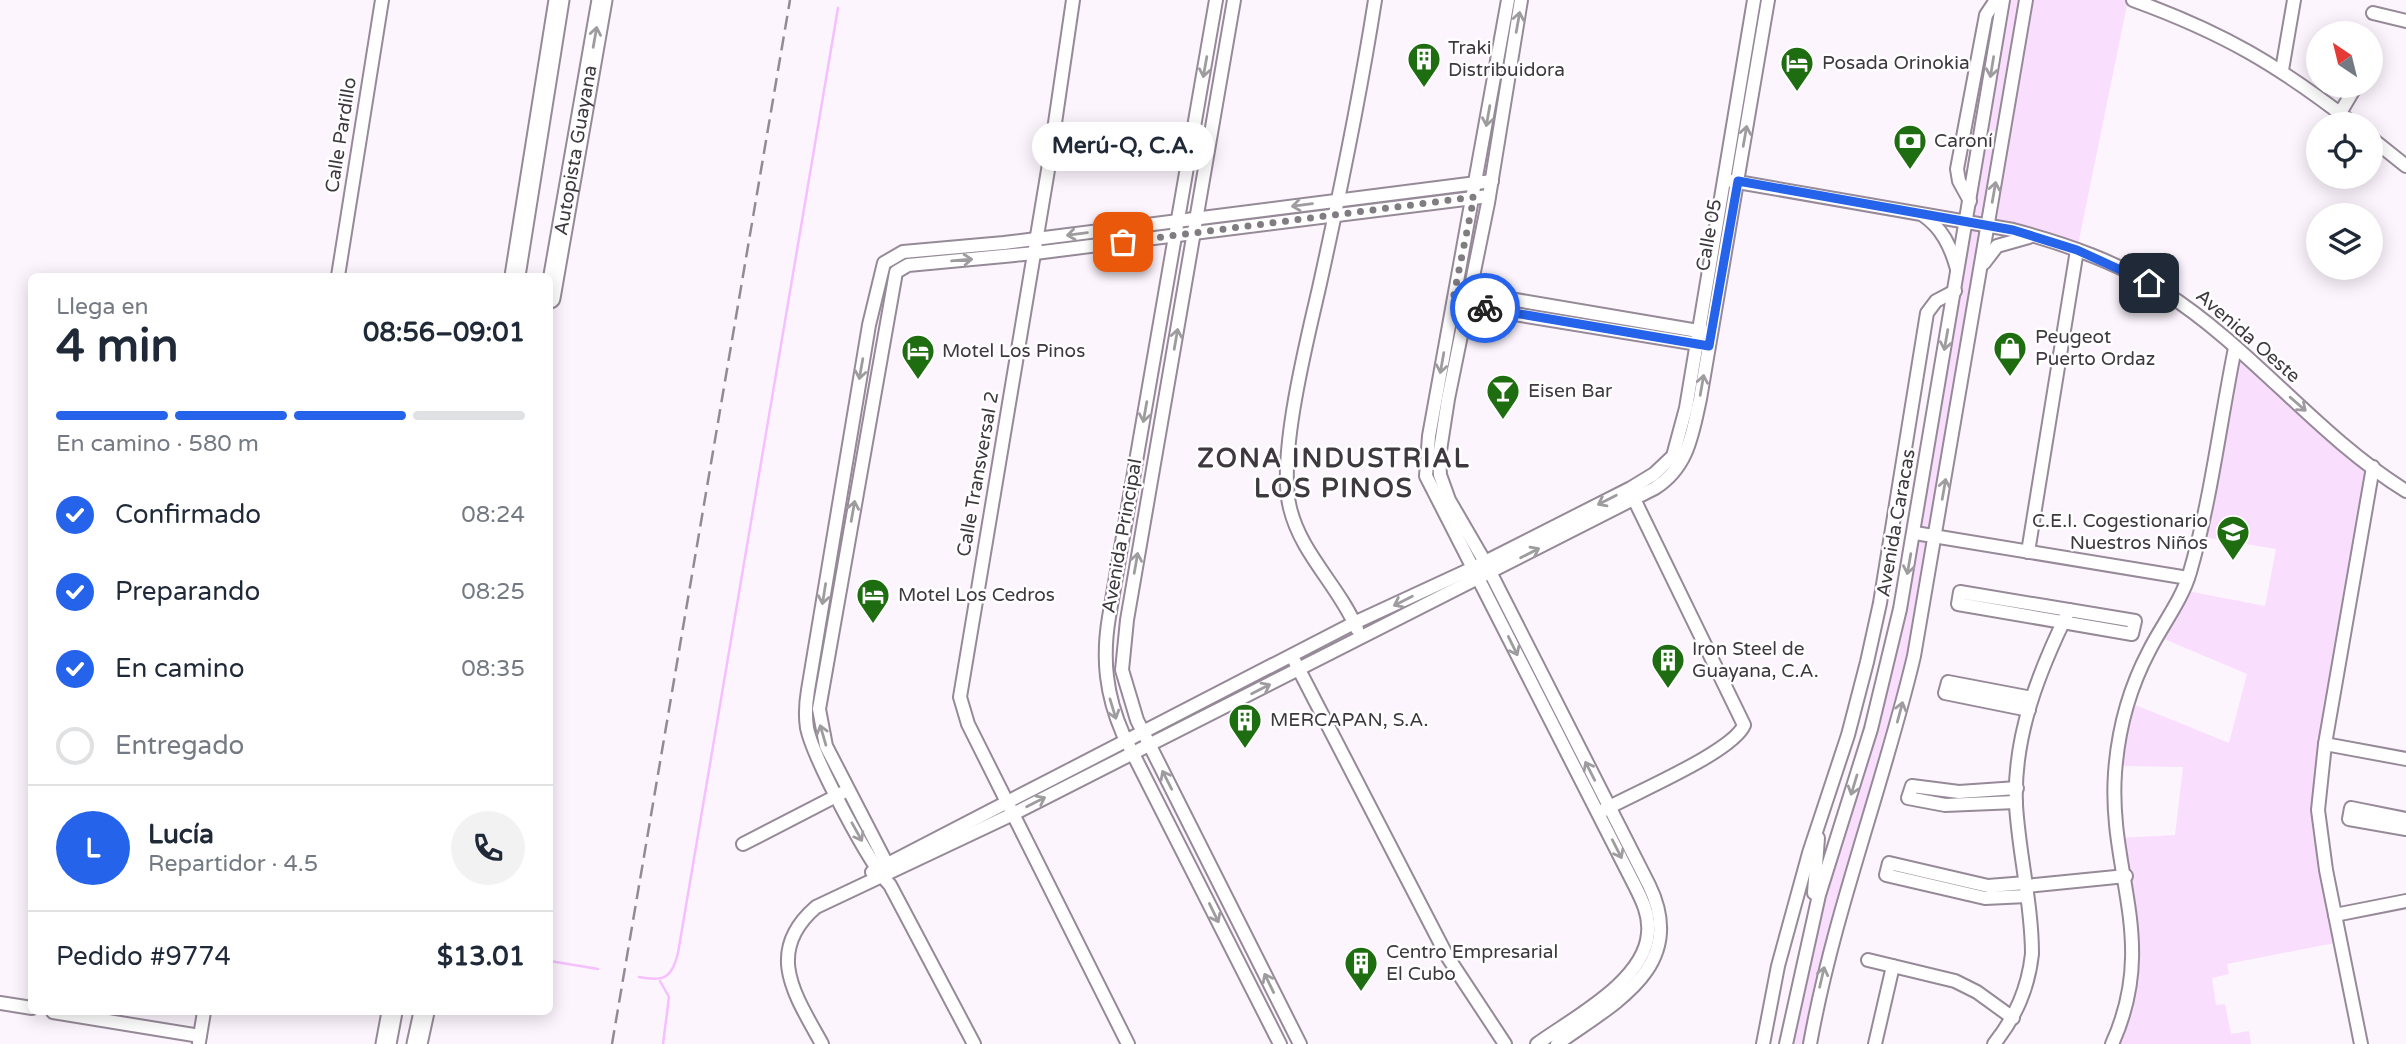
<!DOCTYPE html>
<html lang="es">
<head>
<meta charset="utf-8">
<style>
	:root { --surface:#fff; --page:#f2f2f3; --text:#1f2937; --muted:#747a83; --line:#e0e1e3; --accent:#2563eb }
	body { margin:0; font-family:"Varela Round",sans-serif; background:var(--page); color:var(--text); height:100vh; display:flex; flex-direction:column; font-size:26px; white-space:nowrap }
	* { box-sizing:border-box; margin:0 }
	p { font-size:23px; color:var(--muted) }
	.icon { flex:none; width:38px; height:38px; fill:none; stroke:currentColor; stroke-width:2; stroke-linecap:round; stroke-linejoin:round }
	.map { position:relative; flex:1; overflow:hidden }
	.details { position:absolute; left:28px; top:273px; width:525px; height:742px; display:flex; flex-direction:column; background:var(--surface); border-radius:10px; box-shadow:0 4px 18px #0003 }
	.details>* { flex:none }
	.needle { width:46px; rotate:325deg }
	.buttons { position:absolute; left:2306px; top:21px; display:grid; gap:14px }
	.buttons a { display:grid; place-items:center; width:77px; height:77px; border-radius:50%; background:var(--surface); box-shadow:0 4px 18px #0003; font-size:35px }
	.pin { position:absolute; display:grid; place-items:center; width:60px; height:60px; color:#fff; margin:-30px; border-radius:14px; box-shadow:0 4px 10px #0006 }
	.courier { position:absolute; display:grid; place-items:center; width:70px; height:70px; margin:-35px; border:5px solid #2563eb; border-radius:50%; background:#fff; color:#222; box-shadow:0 2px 9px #0007 }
	.bubble { position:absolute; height:49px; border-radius:24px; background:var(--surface); box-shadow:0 4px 18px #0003; font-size:23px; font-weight:700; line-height:49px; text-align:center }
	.overview em { font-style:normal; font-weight:700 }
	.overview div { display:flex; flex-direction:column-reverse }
	.overview { display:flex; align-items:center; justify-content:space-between; height:119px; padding:0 28px }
	h1 { font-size:46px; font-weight:700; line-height:52px }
	.bar { display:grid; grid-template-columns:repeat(4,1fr); gap:10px 7px; align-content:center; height:84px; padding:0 28px }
	.bar i { height:9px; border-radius:5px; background:var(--line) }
	.bar .active { background:var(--accent) }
	.bar p { grid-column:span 4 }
	.line { display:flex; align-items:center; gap:18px; padding:0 28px; border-top:2px solid var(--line) }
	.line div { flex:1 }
	.round { display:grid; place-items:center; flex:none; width:74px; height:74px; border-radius:37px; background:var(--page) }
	ol { padding:0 28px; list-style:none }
	li { display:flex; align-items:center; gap:21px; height:77px }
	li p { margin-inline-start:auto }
	li .icon { padding:7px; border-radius:50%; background:var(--accent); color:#fff; stroke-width:4 }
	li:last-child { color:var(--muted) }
	li i { width:38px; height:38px; border:4px solid var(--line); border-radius:50% }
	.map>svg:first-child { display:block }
</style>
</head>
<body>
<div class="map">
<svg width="2406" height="1044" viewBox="0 0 2406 1044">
	<rect width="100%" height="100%" fill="#fdf5fe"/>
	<g fill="#f9defe">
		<polygon points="2003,0 2128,0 2077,250 1989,225 1930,569 1810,1044 1786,1044 1791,1014 1887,667"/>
		<polygon points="2235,348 2373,467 2318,793 2340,942 2227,964 2229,974 2212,978 2216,1005 2225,1004 2231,1034 2249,1031 2251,1044 2112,1044 2129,995 2120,838 2175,835 2183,767 2116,766 2128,702 2229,743 2247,674 2157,636 2182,590 2265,606 2276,549 2198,536"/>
	</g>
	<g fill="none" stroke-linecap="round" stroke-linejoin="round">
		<g stroke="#f5c0ff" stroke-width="2.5">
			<polyline points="550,961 598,969"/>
			<path d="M 639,977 C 664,982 672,978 678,953 L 838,8"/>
			<polyline points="660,981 669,997 663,1044"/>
		</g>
		<defs>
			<g id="minor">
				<polyline points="1073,0 1049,164 960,697 968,724 1128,1044"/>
				<path d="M 1216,0 L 1109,617 C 1102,659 1106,695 1123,734 L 1280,1044"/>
				<polyline points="1234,0 1127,620 1122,670 1137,720 1300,1044"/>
				<path d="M 1508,0 L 1429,436 L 1426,476 L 1633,882 C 1641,898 1650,914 1648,933 C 1645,981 1573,1018 1537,1044"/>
				<path d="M 1521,0 L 1488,203 L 1448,399 L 1439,457 L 1440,475 L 1449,500 L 1485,562 L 1649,885 C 1689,967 1614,1003 1557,1044"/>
				<path d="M 2133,0 C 2224,33 2278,65 2354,124"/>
				<polyline points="2373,13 2406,21"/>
				<polyline points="2282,70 2294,0"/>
				<polyline points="2340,113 2356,86"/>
				<polyline points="2371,138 2406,166"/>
				<path d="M 1732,181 L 2013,230 C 2066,244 2118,262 2164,292 C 2252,348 2317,436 2406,491"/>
				<polyline points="1970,201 1959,181 1957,169 1986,15 1996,0"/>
				<path d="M 1923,215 C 1942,228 1951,247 1957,269"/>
				<polyline points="1984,263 1997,246 2029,237"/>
				<polyline points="338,276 382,0"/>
				<polyline points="1463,291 1704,332"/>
				<polyline points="1459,305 1704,345"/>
				<polyline points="1915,533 2188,578"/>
				<polyline points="2028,552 2077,250"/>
				<polygon points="1960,592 2135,621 2132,634 1958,604"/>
				<path d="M 1357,629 C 1339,586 1301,554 1290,508 C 1277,458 1307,340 1319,288 C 1340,193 1360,96 1375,0"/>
				<polyline points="1295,662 1447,956 1505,1044"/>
				<polyline points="2029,710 1945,693 1948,682 2032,698"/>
				<polyline points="2325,744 2406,759"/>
				<polyline points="2016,802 1945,805 1908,798 1912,786 1959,792 2017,788"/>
				<path d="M 1602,811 C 1632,794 1733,752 1744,725 L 1634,499"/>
				<polyline points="2406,819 2351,808 2349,819 2406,829"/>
				<polyline points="743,844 842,793"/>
				<polyline points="890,870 826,746 819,709 896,272 908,265 1035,253 1489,196"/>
				<polyline points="872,872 1354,623 1473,568 1631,488 1654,474 1673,456 1686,408 1754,0"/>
				<polyline points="2026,883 1988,886 1889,863 1886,875 1985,898 2027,896"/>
				<polyline points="2026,886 2126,876"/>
				<polyline points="1814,893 1818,838"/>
				<polyline points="2335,915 2406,901"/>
				<polyline points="1868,960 1955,981 1977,992 2013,1018"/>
				<polyline points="0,1003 32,1008"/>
				<polyline points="53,1012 200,1036"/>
				<polyline points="199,1042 204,1012"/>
				<path d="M 822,1044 C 795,995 764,952 816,907 L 1013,814 L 1655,488 C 1688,467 1692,435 1700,399 L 1768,0"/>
				<path d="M 974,1044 L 890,885 C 869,864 813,757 807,728 C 805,715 806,702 808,690 L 869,325 L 884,263 L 903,252 L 1004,243 L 1492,181"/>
				<polyline points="1763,1044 1778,966 1809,853 1848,735 1867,662 1880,603 1927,313 1936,301 1955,291"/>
				<polyline points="1786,1044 1819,895 1871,729 1900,609 2003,0"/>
				<path d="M 1810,1044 C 1834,911 1883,787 1914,656 L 2026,0"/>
				<polyline points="1875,1044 1893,966"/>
				<path d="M 1994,1044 C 2016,1016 2028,989 2032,954 C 2032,904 2019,855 2016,805 C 2013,736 2039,671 2069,610"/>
				<path d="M 2112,1044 C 2159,941 2108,872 2115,773 C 2118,730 2129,689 2149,651 C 2162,625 2182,600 2190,572 C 2211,500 2220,422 2235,348"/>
				<polyline points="2361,1044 2326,870 2318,810 2325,744 2373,467"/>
			</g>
			<g id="highway">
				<polyline points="515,276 559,0"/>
				<path id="s1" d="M 550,298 L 602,0"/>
				<polyline points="386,1044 392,1012"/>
				<polyline points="417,1044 424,1012"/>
			</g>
		</defs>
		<use href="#minor" stroke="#968998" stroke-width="16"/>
		<use href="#highway" stroke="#968998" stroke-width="23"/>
		<use href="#minor" stroke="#fff" stroke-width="12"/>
		<use href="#highway" stroke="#fff" stroke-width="19"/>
		<polyline stroke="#928b93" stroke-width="2.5" stroke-dasharray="14 7" stroke-linecap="butt" points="612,1044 790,0"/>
	</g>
	<defs><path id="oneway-shaft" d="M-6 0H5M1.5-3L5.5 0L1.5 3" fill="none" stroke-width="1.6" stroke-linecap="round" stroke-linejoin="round" transform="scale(1.75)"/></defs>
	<g stroke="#9e9c9f">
		<use href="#oneway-shaft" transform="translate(1518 22) rotate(-80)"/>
		<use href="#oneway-shaft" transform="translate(595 37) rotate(-80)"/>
		<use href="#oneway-shaft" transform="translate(1205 67) rotate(100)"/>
		<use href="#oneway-shaft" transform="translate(1992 67) rotate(99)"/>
		<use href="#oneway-shaft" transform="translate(1488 116) rotate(100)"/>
		<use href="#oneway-shaft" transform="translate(1745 136) rotate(-80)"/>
		<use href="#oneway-shaft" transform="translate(1994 192) rotate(-80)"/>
		<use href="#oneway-shaft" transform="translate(1302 205) rotate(173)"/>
		<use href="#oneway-shaft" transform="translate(1077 234) rotate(173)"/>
		<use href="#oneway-shaft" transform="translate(962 260) rotate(-5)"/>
		<use href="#oneway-shaft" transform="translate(1176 339) rotate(-80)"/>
		<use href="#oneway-shaft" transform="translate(1946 340) rotate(100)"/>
		<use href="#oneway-shaft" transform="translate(1442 363) rotate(100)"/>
		<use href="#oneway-shaft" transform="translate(861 369) rotate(100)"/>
		<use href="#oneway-shaft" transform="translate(1702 385) rotate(-80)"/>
		<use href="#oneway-shaft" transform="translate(2298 404) rotate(41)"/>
		<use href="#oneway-shaft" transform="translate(1145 412) rotate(100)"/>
		<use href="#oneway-shaft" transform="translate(1944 489) rotate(-80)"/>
		<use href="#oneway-shaft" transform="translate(1607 500) rotate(153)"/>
		<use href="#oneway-shaft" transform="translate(853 511) rotate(-80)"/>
		<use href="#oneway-shaft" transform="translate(1530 553) rotate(-27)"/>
		<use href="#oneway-shaft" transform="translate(1136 563) rotate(-80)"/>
		<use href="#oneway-shaft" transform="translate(1909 564) rotate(100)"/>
		<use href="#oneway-shaft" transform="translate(824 594) rotate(99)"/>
		<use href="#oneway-shaft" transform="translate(1403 601) rotate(153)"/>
		<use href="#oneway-shaft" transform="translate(1513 646) rotate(64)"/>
		<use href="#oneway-shaft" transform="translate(1261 689) rotate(-27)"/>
		<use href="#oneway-shaft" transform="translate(1113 709) rotate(73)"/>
		<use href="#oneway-shaft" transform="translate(1900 712) rotate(-75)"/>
		<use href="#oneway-shaft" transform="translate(823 735) rotate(-106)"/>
		<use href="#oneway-shaft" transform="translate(1590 771) rotate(-117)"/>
		<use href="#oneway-shaft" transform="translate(1167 780) rotate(-117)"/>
		<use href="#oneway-shaft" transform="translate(1854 785) rotate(107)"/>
		<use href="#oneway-shaft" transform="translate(1036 802) rotate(-27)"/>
		<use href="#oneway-shaft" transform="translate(857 832) rotate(61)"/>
		<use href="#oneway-shaft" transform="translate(1617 849) rotate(63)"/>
		<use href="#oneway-shaft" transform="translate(1214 913) rotate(64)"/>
		<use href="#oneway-shaft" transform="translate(1822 977) rotate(-77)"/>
		<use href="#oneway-shaft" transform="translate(1269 983) rotate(-116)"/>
	</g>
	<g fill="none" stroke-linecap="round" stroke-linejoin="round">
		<polyline stroke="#817b82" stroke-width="7" stroke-dasharray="0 12.6" points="1123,242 1474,197 1452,304 1485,308"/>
		<polyline stroke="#2563eb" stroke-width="9" points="1485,308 1709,346 1738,181 2013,230 2077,250 2149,283"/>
	</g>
	<defs>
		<symbol id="building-pin" viewBox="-11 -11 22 30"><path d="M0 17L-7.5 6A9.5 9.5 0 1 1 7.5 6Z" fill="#1f6d11" stroke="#fff"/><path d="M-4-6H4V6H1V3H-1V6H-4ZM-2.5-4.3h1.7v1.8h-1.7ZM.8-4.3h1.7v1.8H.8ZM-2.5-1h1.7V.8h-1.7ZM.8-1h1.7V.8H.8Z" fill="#fff"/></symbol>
		<symbol id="hotel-pin" viewBox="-11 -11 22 30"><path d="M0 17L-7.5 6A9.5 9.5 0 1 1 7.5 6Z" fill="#1f6d11" stroke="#fff"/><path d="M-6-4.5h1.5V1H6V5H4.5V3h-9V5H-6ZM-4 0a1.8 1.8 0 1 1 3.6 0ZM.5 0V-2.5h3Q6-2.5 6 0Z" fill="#fff"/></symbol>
		<symbol id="bank-pin" viewBox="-11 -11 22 30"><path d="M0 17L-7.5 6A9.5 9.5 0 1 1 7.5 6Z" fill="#1f6d11" stroke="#fff"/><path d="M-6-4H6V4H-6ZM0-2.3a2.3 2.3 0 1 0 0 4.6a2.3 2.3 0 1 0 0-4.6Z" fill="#fff"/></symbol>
		<symbol id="shop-pin" viewBox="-11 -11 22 30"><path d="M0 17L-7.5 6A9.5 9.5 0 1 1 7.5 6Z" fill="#1f6d11" stroke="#fff"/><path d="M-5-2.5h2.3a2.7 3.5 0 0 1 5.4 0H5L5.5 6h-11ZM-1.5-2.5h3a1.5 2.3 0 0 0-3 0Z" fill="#fff"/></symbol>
		<symbol id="bar-pin" viewBox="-11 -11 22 30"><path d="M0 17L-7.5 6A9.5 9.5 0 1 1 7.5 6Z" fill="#1f6d11" stroke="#fff"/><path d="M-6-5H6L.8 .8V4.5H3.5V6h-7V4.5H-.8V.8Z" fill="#fff"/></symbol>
		<symbol id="school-pin" viewBox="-11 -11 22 30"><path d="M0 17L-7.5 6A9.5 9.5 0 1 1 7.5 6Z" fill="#1f6d11" stroke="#fff"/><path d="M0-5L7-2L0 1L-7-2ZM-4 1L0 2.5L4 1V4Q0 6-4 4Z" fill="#fff"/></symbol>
	</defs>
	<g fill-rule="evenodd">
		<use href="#building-pin" x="1405" y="40" width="38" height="52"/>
		<use href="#hotel-pin" x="1778" y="44" width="38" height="52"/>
		<use href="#bank-pin" x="1891" y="122" width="38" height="52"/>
		<use href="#shop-pin" x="1991" y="329" width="38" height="52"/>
		<use href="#hotel-pin" x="899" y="332" width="38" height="52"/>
		<use href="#bar-pin" x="1484" y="372" width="38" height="52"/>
		<use href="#school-pin" x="2214" y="513" width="38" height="52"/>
		<use href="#hotel-pin" x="854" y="576" width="38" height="52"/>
		<use href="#building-pin" x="1649" y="641" width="38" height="52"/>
		<use href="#building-pin" x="1226" y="701" width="38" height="52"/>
		<use href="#building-pin" x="1342" y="944" width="38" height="52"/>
	</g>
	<g text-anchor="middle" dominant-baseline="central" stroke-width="5" stroke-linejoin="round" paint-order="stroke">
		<g font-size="19" fill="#3e393f" stroke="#fff" text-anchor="start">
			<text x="1448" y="48">Traki<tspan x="1448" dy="22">Distribuidora</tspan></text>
			<text x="1822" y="63">Posada Orinokia</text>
			<text x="1934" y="141">Caroní</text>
			<text x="2035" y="337">Peugeot<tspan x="2035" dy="22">Puerto Ordaz</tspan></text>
			<text x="942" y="351">Motel Los Pinos</text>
			<text x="1528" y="391">Eisen Bar</text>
			<text x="2208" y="521" text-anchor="end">C.E.I. Cogestionario<tspan x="2208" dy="22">Nuestros Niños</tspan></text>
			<text x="898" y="595">Motel Los Cedros</text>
			<text x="1692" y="649">Iron Steel de<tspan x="1692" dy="22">Guayana, C.A.</tspan></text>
			<text x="1270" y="720">MERCAPAN, S.A.</text>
			<text x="1386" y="952">Centro Empresarial<tspan x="1386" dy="22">El Cubo</tspan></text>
		</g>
		<g font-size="19" fill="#3e393f" stroke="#fff">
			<text transform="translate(341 135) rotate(-81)">Calle Pardillo</text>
			<text stroke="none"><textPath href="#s1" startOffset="150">Autopista Guayana</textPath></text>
			<text transform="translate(1709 235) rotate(-80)">Calle 05</text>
			<text transform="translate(2248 336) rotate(41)">Avenida Oeste</text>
			<text transform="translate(978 474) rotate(-80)">Calle Transversal 2</text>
			<text transform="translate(1896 523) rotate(-80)">Avenida Caracas</text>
			<text transform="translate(1122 536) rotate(-80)">Avenida Principal</text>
		</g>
		<g font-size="26" font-weight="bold" letter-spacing="2" fill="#3e393f" stroke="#fff">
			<text x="1334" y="458">ZONA INDUSTRIAL<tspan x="1334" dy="30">LOS PINOS</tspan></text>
		</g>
	</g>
</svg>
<div class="buttons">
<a><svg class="needle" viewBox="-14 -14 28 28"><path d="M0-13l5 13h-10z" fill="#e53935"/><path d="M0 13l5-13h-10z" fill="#747a83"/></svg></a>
<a><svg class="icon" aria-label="locate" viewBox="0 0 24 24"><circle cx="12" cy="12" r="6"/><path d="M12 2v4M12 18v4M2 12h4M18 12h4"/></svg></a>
<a><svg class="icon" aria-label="layers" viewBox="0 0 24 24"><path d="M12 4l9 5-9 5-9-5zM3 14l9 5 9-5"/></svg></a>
</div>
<div class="pin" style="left:1123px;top:242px;background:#ea580c"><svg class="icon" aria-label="bag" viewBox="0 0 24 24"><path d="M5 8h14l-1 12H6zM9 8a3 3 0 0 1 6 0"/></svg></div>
<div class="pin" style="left:2149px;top:283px;background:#1f2937"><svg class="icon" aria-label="home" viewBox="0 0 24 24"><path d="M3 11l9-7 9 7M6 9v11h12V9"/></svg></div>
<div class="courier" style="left:1485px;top:308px"><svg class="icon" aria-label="bike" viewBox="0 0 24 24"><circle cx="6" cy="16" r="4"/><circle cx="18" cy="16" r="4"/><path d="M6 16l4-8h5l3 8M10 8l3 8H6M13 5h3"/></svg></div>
<div class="bubble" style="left:1032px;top:122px;width:182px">Merú-Q, C.A.</div>
<section class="details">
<div class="overview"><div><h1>4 min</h1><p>Llega en</p></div><em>08:56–09:01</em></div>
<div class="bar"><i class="active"></i><i class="active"></i><i class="active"></i><i></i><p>En camino · 580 m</p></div>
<ol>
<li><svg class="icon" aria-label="check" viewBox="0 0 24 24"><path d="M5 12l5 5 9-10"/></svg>Confirmado<p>08:24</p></li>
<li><svg class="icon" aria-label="check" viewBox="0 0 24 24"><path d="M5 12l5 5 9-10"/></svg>Preparando<p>08:25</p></li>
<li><svg class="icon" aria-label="check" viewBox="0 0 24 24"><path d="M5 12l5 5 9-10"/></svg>En camino<p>08:35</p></li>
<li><i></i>Entregado</li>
</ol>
<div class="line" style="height:126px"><b class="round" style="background:var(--accent);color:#fff">L</b><div><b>Lucía</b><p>Repartidor · 4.5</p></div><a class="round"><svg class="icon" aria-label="phone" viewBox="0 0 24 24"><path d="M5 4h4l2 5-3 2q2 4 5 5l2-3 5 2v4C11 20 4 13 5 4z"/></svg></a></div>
<div class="line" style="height:91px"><div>Pedido #9774</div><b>$13.01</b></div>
</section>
</div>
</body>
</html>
